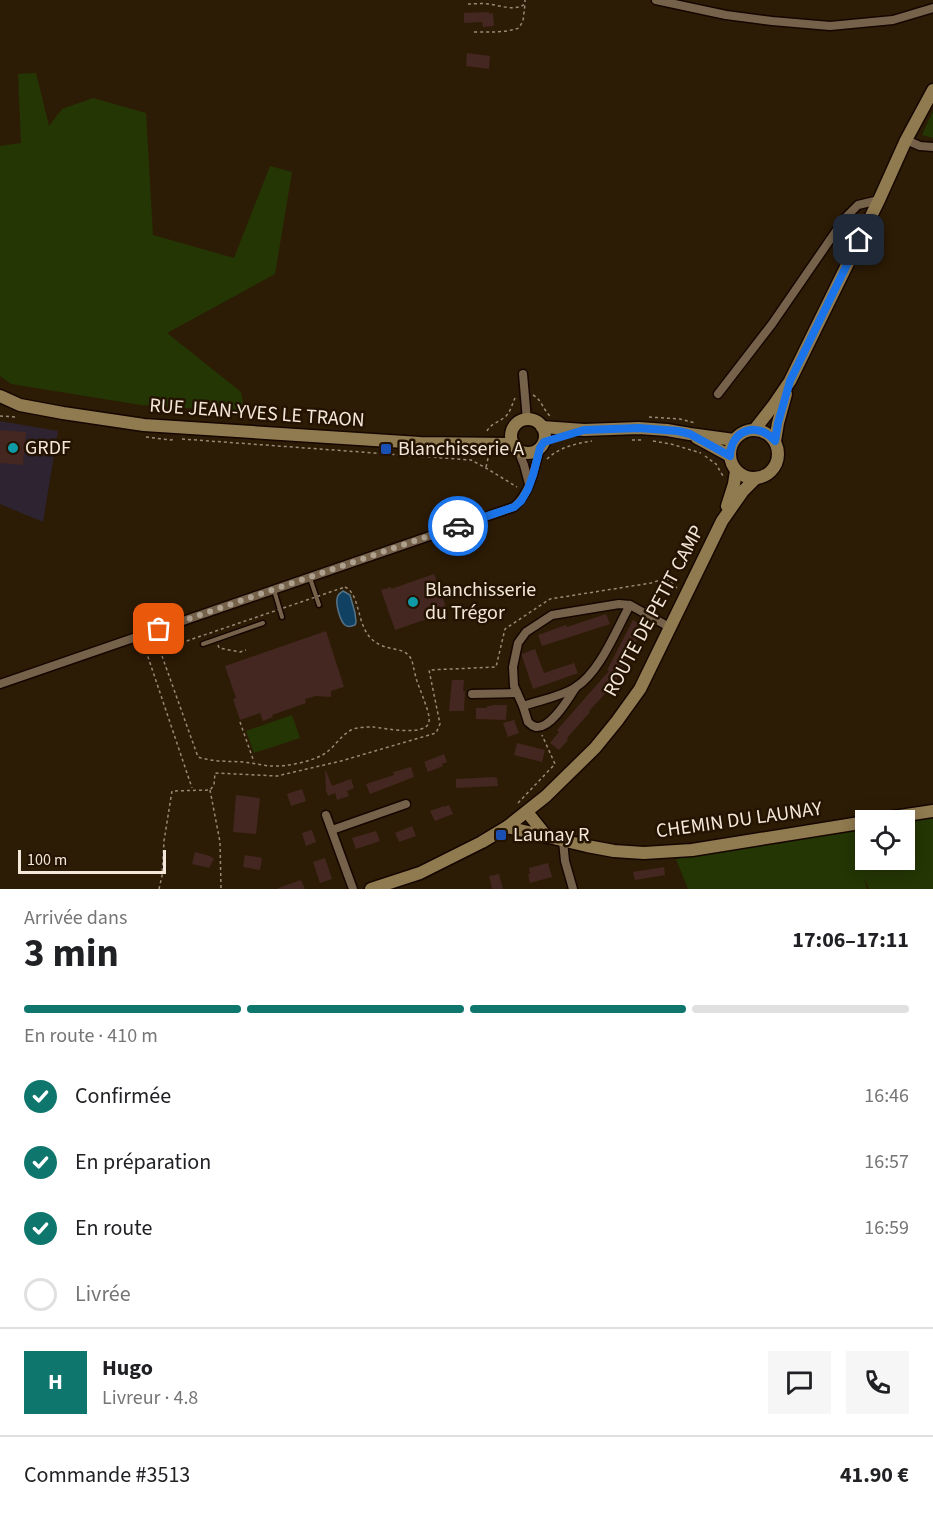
<!DOCTYPE html>
<html lang="fr">
<head>
<meta charset="utf-8">
<style>
	:root { --surface:#fff; --page:#f6f6f6; --text:#202124; --muted:#757577; --line:#e0e0e0; --accent:#0f766e }
	body { margin:0; font-family:"Source Sans 3",sans-serif; background:var(--page); color:var(--text); height:100vh; display:flex; flex-direction:column; font-size:22px; white-space:nowrap }
	* { box-sizing:border-box; margin:0 }
	p { font-size:20px; color:var(--muted) }
	.icon { flex:none; width:33px; height:33px; fill:none; stroke:currentColor; stroke-width:2; stroke-linecap:round; stroke-linejoin:round }
	.map { position:relative; height:889px; overflow:hidden }
	.panel { display:flex; flex-direction:column; background:var(--surface); flex:1 }
	.panel>* { flex:none }
	.fabs { position:absolute; left:855px; top:810px; display:grid; gap:12px }
	.fabs a { display:grid; place-items:center; width:60px; height:60px; border-radius:0px; background:var(--surface); box-shadow:0 3px 15px #0003; font-size:30px }
	.scale { position:absolute; left:18px; bottom:15px; width:148px; box-sizing:border-box; padding-left:6px; border:3px solid #f3e7da; border-top:0; font-size:16px; line-height:21px; white-space:nowrap; color:#f3e7da; -webkit-text-stroke:4px #231300; paint-order:stroke }
	.pin { position:absolute; display:grid; place-items:center; width:51px; height:51px; color:#fff; margin:-26px; border-radius:12px; box-shadow:0 3px 9px #0006 }
	.courier { position:absolute; display:grid; place-items:center; width:60px; height:60px; margin:-30px; border:4px solid #1a73e8; border-radius:50%; background:#fff; color:#222; box-shadow:0 2px 8px #0007 }
	.overview em { font-style:normal; font-weight:700 }
	.overview div { display:flex; flex-direction:column-reverse }
	.overview { display:flex; align-items:center; justify-content:space-between; height:102px; padding:0 24px }
	h1 { font-size:39px; font-weight:700; line-height:45px }
	.bar { display:grid; grid-template-columns:repeat(4,1fr); gap:9px 6px; align-content:center; height:72px; padding:0 24px }
	.bar i { height:8px; border-radius:4px; background:var(--line) }
	.bar .on { background:var(--accent) }
	.bar p { grid-column:span 4 }
	.line { display:flex; align-items:center; gap:15px; padding:0 24px; border-top:2px solid var(--line) }
	.line div { flex:1 }
	.round { display:grid; place-items:center; flex:none; width:63px; height:63px; border-radius:0px; background:var(--page) }
	ol { padding:0 24px; list-style:none }
	li { display:flex; align-items:center; gap:18px; height:66px }
	li p { margin-inline-start:auto }
	li .icon { padding:6px; border-radius:50%; background:var(--accent); color:#fff; stroke-width:4 }
	li:last-child { color:var(--muted) }
	li i { width:33px; height:33px; border:3px solid var(--line); border-radius:50% }
	.map>svg:first-child { display:block }
</style>
</head>
<body>
<div class="map">
<svg width="933" height="889" viewBox="0 0 933 889">
	<rect width="100%" height="100%" fill="#2d1c05"/>
	<polygon fill="#2e2331" points="0,421 58,431 43,522 0,504"/>
	<g fill="#243604">
		<polygon points="36,73 49,126 62,109 93,98 146,113 153,235 234,258 270,166 292,172 275,274 167,333 241,392 245,412 141,405 11,384 0,376 0,146 21,143 18,74"/>
		<polygon points="933,111 933,138 922,135"/>
		<polygon points="292,715 300,738 254,753 246,731"/>
		<polygon points="912,819 933,819 933,889 869,889 864,878 867,889 688,889 676,859 761,844 779,844 809,836 849,830 865,832 866,860 904,860 905,822"/>
	</g>
	<path fill="#114162" stroke="#557386" stroke-width="1.5" d="M 343,591 L 350,595 L 355,613 L 356,622 L 355,625 C 351,626 349,628 345,625 C 340,621 336,605 337,599 C 338,594 339,594 343,591 Z"/>
	<g fill="#432720">
		<polygon points="489,12 489,14 493,13 494,26 483,27 482,22 464,23 464,13"/>
		<polygon points="467,53 490,56 489,69 466,66"/>
		<polygon points="0,430 26,432 23,465 0,463"/>
		<polygon points="434,574 447,610 436,614 436,616 395,630 381,590 391,587 391,589"/>
		<polygon points="606,614 610,624 542,646 538,635 566,625 567,627"/>
		<polygon points="633,620 644,626 615,683 589,711 590,712 567,738 568,740 559,750 550,743 559,732 557,730 609,671 607,670"/>
		<polygon points="326,631 344,687 331,691 331,697 316,696 305,699 306,703 272,715 273,717 263,721 260,713 240,720 233,699 236,698 225,666"/>
		<polygon points="535,649 544,673 574,663 578,673 533,689 522,656 522,654"/>
		<polygon points="452,680 464,680 463,691 465,691 464,711 449,711"/>
		<polygon points="492,705 507,705 506,720 476,719 476,708 487,708 487,706 492,706"/>
		<polygon points="514,720 519,733 508,737 503,723"/>
		<polygon points="517,743 545,750 542,762 514,755"/>
		<polygon points="444,754 447,762 442,764 443,766 428,772 424,762"/>
		<polygon points="411,767 414,777 370,794 366,784 394,775 393,772"/>
		<polygon points="325,771 326,771 332,786 351,779 354,788 347,791 349,796 337,800 335,793 328,796 326,791"/>
		<polygon points="493,777 497,778 498,786 456,788 456,779"/>
		<polygon points="302,789 306,801 291,806 287,794"/>
		<polygon points="236,795 260,798 256,834 233,832"/>
		<polygon points="449,805 453,814 435,821 430,811 444,806 444,807"/>
		<polygon points="412,826 416,836 399,842 395,833"/>
		<polygon points="312,830 316,842 306,846 302,833"/>
		<polygon points="376,831 380,841 356,849 352,838"/>
		<polygon points="195,852 210,856 214,859 209,868 192,864"/>
		<polygon points="245,855 262,858 260,870 243,867"/>
		<polygon points="325,858 332,879 320,883 313,862"/>
		<polygon points="548,863 552,877 530,883 528,874 530,874 529,868"/>
		<polygon points="664,867 665,875 635,880 633,872"/>
		<polygon points="499,874 503,889 492,889 489,876"/>
		<polygon points="301,880 305,889 278,889 278,888"/>
	</g>
	<g fill="none" stroke-linecap="round" stroke-linejoin="round">
		<defs>
			<g id="lane">
				<polyline points="310,578 319,605"/>
				<polyline points="274,590 282,617"/>
				<polyline points="203,644 263,623"/>
			</g>
			<g id="street">
				<polyline points="656,0 726,15 772,21 830,26 893,20 933,8"/>
				<polyline points="906,140 920,146 933,147"/>
				<polyline points="523,374 527,420"/>
				<polyline points="718,394 772,324 845,218 858,205 879,200"/>
				<polyline points="518,450 524,465 529,484"/>
				<path d="M 630,605 C 616,630 600,672 576,687 C 561,697 540,700 523,706 L 514,686 L 513,667 L 518,643 L 526,632 L 552,615 L 619,604 L 630,605 L 671,628"/>
				<path d="M 0,684 L 514,507 C 531,492 534,469 540,448"/>
				<polyline points="472,694 517,693"/>
				<path d="M 523,706 L 528,722 C 530,724 532,726 536,727 C 551,729 569,698 576,687"/>
				<polyline points="326,815 353,889"/>
				<polyline points="332,830 406,804"/>
				<polyline points="563,841 565,861 573,889"/>
			</g>
			<g id="secondary">
				<polyline points="0,396 20,405 63,413 144,425 420,443 514,444"/>
				<circle cx="528" cy="436" r="17"/>
				<polyline points="542,427 584,430 639,428 667,430 690,434 734,440"/>
				<polyline points="755,429 773,406 790,381 879,200 906,140 933,90"/>
				<circle cx="754" cy="454" r="24"/>
				<polyline points="697,438 730,456"/>
				<polyline points="775,441 778,423 786,394"/>
				<polyline points="727,506 734,484 736,471"/>
				<polyline points="527,812 547,837"/>
				<polyline points="873,820 933,811"/>
				<polyline points="507,827 587,846 614,851 644,853 692,850 866,822"/>
				<polyline points="371,889 420,873 482,842 507,827 546,796 595,748 617,721 640,689 722,521 743,491 756,478"/>
			</g>
		</defs>
		<use href="#lane" stroke="#150600" stroke-width="7"/>
		<use href="#street" stroke="#150600" stroke-width="11"/>
		<use href="#secondary" stroke="#150600" stroke-width="15"/>
		<g stroke="#988978" stroke-width="1.5" stroke-dasharray="3 3" stroke-linecap="butt">
			<path d="M 468,4 C 474,4 481,3 488,4 C 500,5 514,12 525,4 L 525,0"/>
			<path d="M 474,32 C 490,32 504,33 519,28 L 523,21 L 525,4"/>
			<path d="M 533,395 C 542,400 543,410 551,417"/>
			<polyline points="0,416 17,417"/>
			<polyline points="649,417 680,419 695,423"/>
			<path d="M 487,431 C 491,423 500,422 506,416 C 511,411 512,404 515,398"/>
			<polyline points="146,437 171,440 174,439"/>
			<polyline points="182,439 471,460 486,468 517,487"/>
			<polyline points="632,440 643,440"/>
			<polyline points="653,441 671,444 701,453"/>
			<polyline points="705,456 716,464 723,476"/>
			<path d="M 547,459 C 560,447 574,444 592,441"/>
			<polyline points="486,467 489,454"/>
			<path d="M 345,587 C 361,594 356,628 374,641 C 381,647 390,648 399,650 C 413,654 412,662 415,674 C 417,683 421,691 424,700 C 426,706 430,715 429,722 C 426,737 384,728 373,727 C 367,727 357,727 351,730 C 340,736 334,748 324,754 C 311,762 285,767 270,766 C 261,765 252,763 243,762 C 228,761 213,762 198,757 L 162,656 L 161,651 L 163,649 Z"/>
			<polyline points="144,645 192,788"/>
			<polyline points="218,645 219,648 240,652 246,650"/>
			<polyline points="240,722 254,762"/>
			<polyline points="210,790 220,842 221,889"/>
			<polyline points="518,803 555,764 542,735"/>
			<polyline points="159,889 162,876 164,841 172,791 210,790 214,785 215,773 277,776 341,761 436,733 440,724 429,670 496,667 505,629 550,599 651,583 666,578 677,588"/>
		</g>
		<use href="#lane" stroke="#76624a" stroke-width="4"/>
		<use href="#street" stroke="#76624a" stroke-width="8"/>
		<use href="#secondary" stroke="#907a4f" stroke-width="12"/>
	</g>
	<g fill="none" stroke-linecap="round" stroke-linejoin="round">
		<polyline stroke="#aea08f" stroke-width="6" stroke-dasharray="0 10.8" points="159,629 458,526"/>
		<path stroke="#1a73e8" stroke-width="8" d="M 458,526 L 514,507 L 521,501 L 528,489 L 533,475 L 540,448 L 544,442 L 584,430 L 639,428 L 678,431 L 690,434 L 730,456 C 731,429 758,421 775,441 L 778,423 L 790,381 L 859,240"/>
	</g>
	<g fill="#0f9aa8" stroke="#231300" stroke-width="2">
		<circle cx="13" cy="448" r="6"/>
		<circle cx="413" cy="602" r="6"/>
	</g>
	<g fill="#1a4fb4" stroke="#231300" stroke-width="2">
		<rect x="380" y="443" width="12" height="12" rx="3"/>
		<rect x="495" y="829" width="12" height="12" rx="3"/>
	</g>
	<g text-anchor="middle" dominant-baseline="central" stroke-width="5" stroke-linejoin="round" paint-order="stroke">
		<g font-size="20" fill="#f3e7da" stroke="#231300">
			<text transform="translate(257 413) rotate(4)">RUE JEAN-YVES LE TRAON</text>
			<text transform="translate(654 611) rotate(-62)">ROUTE DE PETIT CAMP</text>
			<text transform="translate(739 820) rotate(-8)">CHEMIN DU LAUNAY</text>
		</g>
		<g font-size="20" fill="#f3e7da" stroke="#231300" text-anchor="start">
			<text x="25" y="448">GRDF</text>
			<text x="398" y="449">Blanchisserie A</text>
			<text x="425" y="590">Blanchisserie<tspan x="425" dy="23">du Trégor</tspan></text>
			<text x="513" y="835">Launay R</text>
		</g>
	</g>
</svg>
<div class="fabs">
<a><svg class="icon" aria-label="locate" viewBox="0 0 24 24"><circle cx="12" cy="12" r="6"/><path d="M12 2v4M12 18v4M2 12h4M18 12h4"/></svg></a>
</div>
<div class="scale">100 m</div>
<div class="pin" style="left:159px;top:629px;background:#ea580c"><svg class="icon" aria-label="bag" viewBox="0 0 24 24"><path d="M5 8h14l-1 12H6zM9 8a3 3 0 0 1 6 0"/></svg></div>
<div class="pin" style="left:859px;top:240px;background:#1f2937"><svg class="icon" aria-label="home" viewBox="0 0 24 24"><path d="M3 11l9-7 9 7M6 9v11h12V9"/></svg></div>
<div class="courier" style="left:458px;top:526px"><svg class="icon" aria-label="car" viewBox="0 0 24 24"><path d="M5 17H2v-5l4-1 3-4h7l3 4 3 1v5h-3M9 17h6M6 11h13"/><circle cx="7" cy="17" r="2"/><circle cx="17" cy="17" r="2"/></svg></div>
</div>
<section class="panel">
<div class="overview"><div><h1>3 min</h1><p>Arrivée dans</p></div><em>17:06–17:11</em></div>
<div class="bar"><i class="on"></i><i class="on"></i><i class="on"></i><i></i><p>En route · 410 m</p></div>
<ol>
<li><svg class="icon" aria-label="check" viewBox="0 0 24 24"><path d="M5 12l5 5 9-10"/></svg>Confirmée<p>16:46</p></li>
<li><svg class="icon" aria-label="check" viewBox="0 0 24 24"><path d="M5 12l5 5 9-10"/></svg>En préparation<p>16:57</p></li>
<li><svg class="icon" aria-label="check" viewBox="0 0 24 24"><path d="M5 12l5 5 9-10"/></svg>En route<p>16:59</p></li>
<li><i></i>Livrée</li>
</ol>
<div class="line" style="height:108px"><b class="round" style="background:var(--accent);color:#fff">H</b><div><b>Hugo</b><p>Livreur · 4.8</p></div><a class="round"><svg class="icon" aria-label="chat" viewBox="0 0 24 24"><path d="M4 5h16v11H9l-5 4z"/></svg></a><a class="round"><svg class="icon" aria-label="phone" viewBox="0 0 24 24"><path d="M5 4h4l2 5-3 2q2 4 5 5l2-3 5 2v4C11 20 4 13 5 4z"/></svg></a></div>
<div class="line" style="height:78px"><div>Commande #3513</div><b>41.90 €</b></div>
</section>
</body>
</html>
